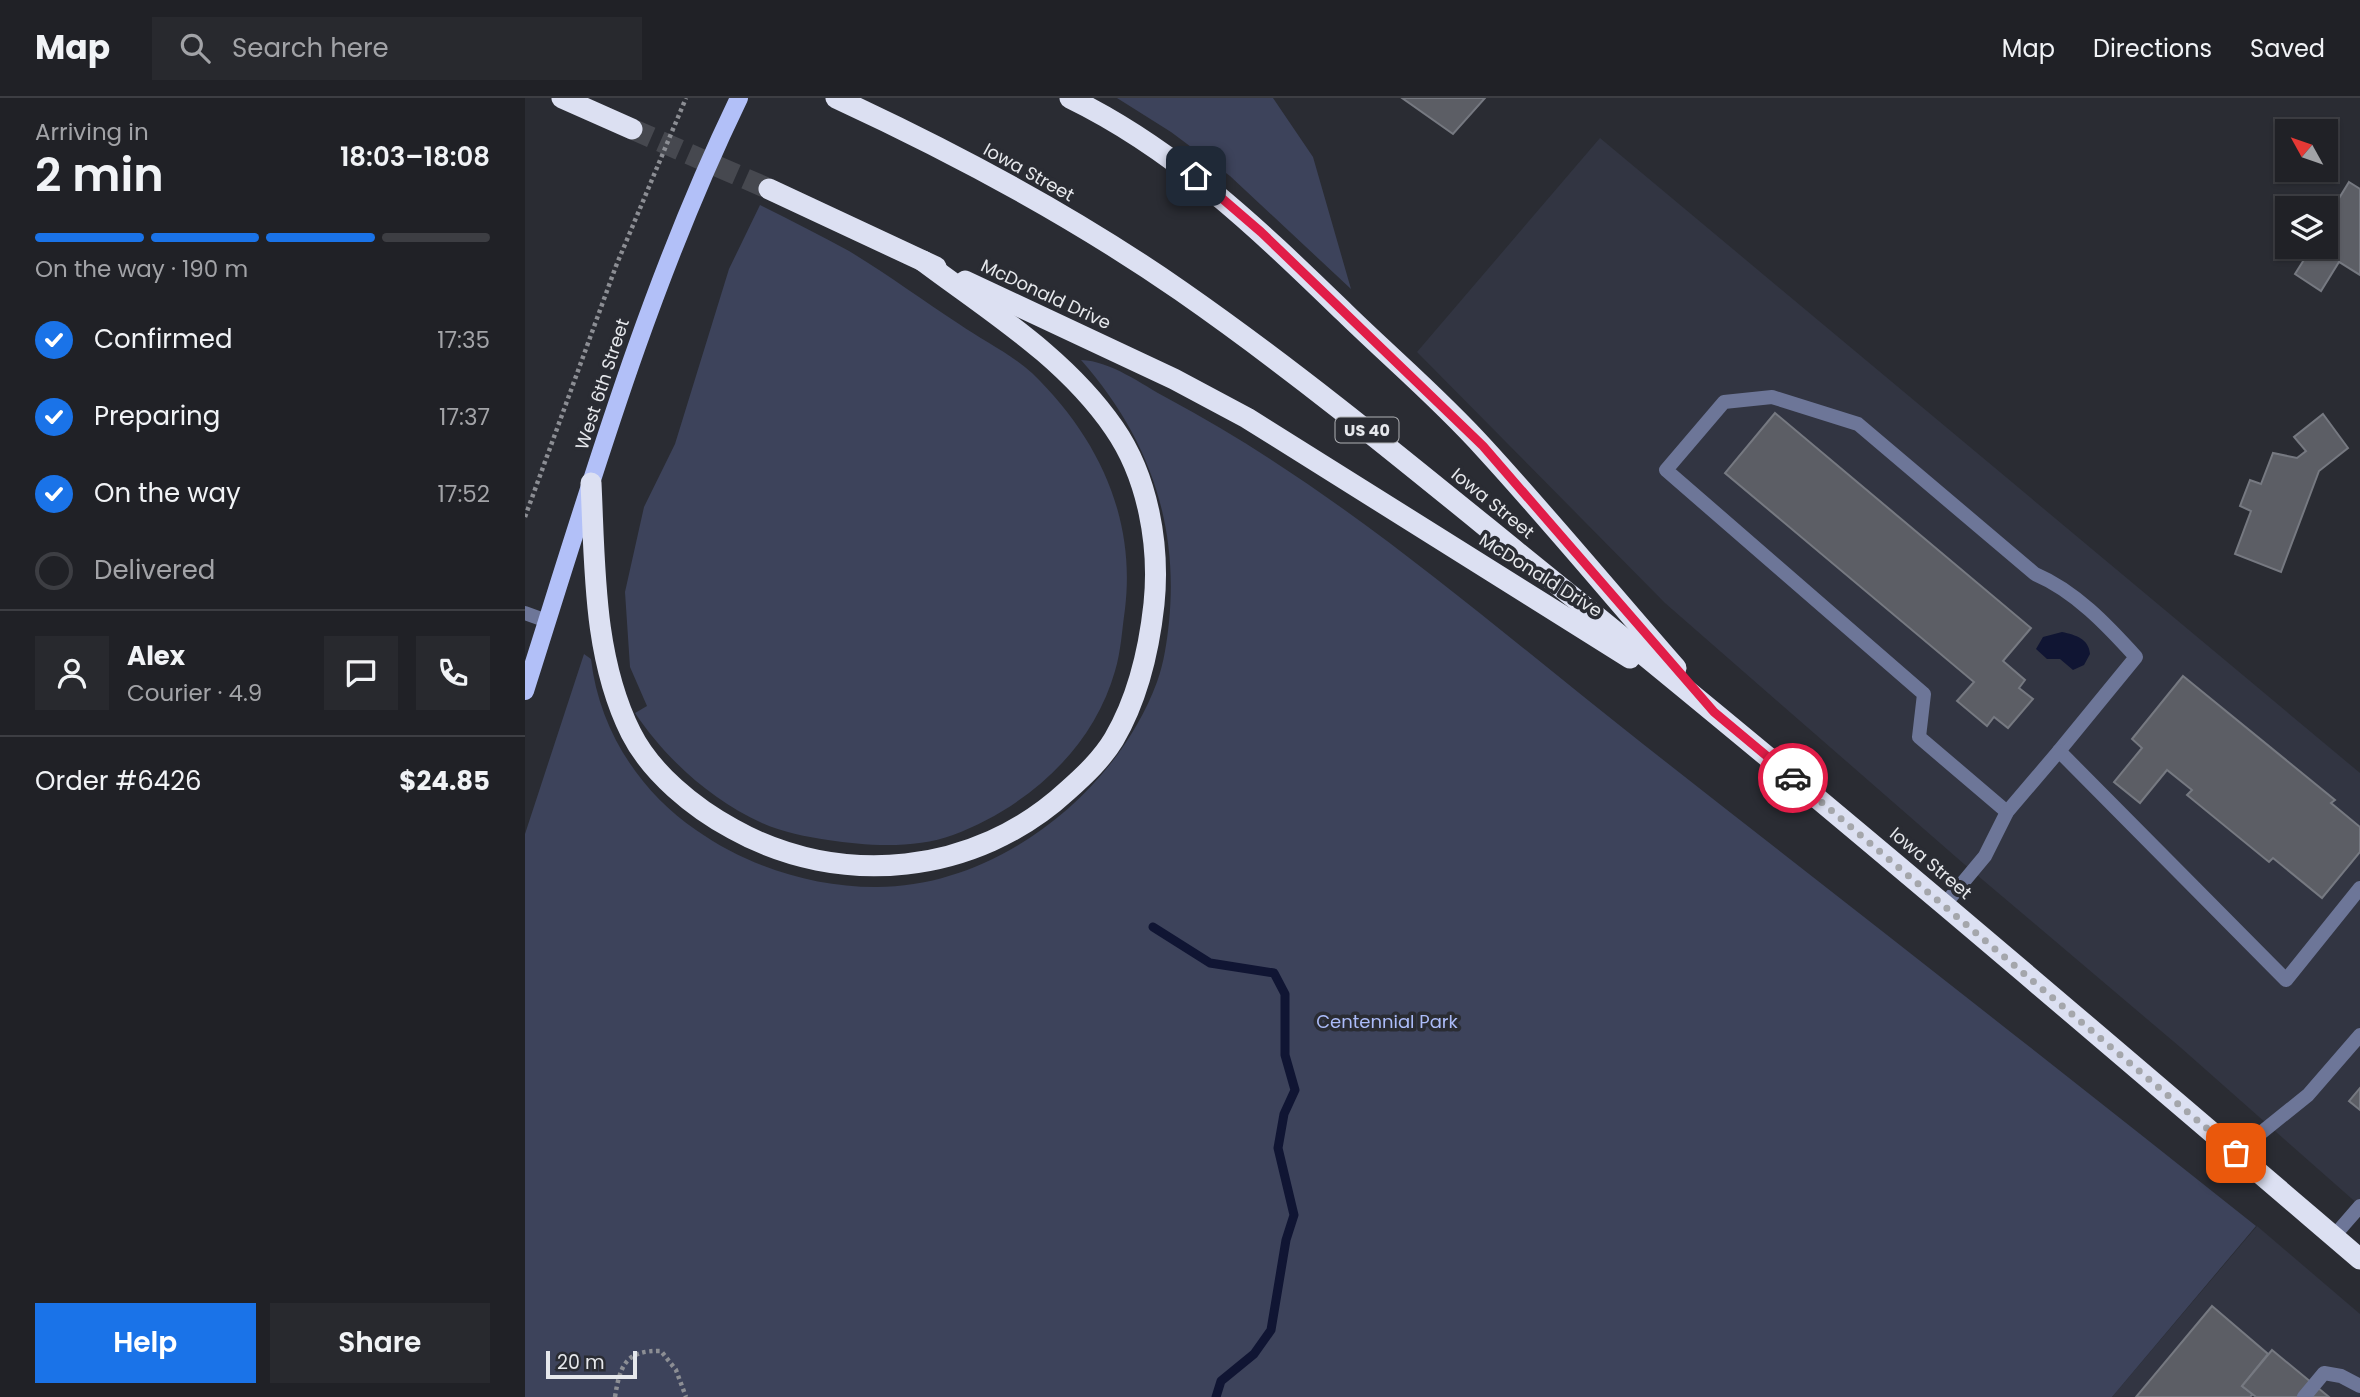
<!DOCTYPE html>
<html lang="en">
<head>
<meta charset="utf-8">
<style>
	:root { --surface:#202126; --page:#28292e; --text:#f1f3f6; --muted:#a2a3a7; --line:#3d3e43; --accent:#1a73e8 }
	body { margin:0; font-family:Poppins,sans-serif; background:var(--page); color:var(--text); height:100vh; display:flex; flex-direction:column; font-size:26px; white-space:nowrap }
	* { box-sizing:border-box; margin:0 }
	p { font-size:23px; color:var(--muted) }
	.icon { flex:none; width:38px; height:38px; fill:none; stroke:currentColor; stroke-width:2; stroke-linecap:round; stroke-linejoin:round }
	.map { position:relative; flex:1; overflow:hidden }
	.panel { display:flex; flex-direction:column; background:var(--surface); width:525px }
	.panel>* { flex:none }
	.needle { width:46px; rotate:310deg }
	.tools { position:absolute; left:1750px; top:21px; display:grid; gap:14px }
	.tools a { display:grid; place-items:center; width:63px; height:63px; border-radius:0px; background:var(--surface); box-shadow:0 2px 5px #0004,0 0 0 2px var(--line); font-size:35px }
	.scale { position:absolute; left:21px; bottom:18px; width:91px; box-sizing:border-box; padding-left:7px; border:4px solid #e6e8ec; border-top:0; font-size:19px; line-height:24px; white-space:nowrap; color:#e6e8ec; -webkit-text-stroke:5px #2a2c33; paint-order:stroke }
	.pin { position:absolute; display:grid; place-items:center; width:60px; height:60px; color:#fff; margin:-30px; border-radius:14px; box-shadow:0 4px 10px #0006 }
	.courier { position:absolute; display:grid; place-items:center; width:70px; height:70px; margin:-35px; border:5px solid #e11d48; border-radius:50%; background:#fff; color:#222; box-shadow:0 2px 9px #0007 }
	.head em { font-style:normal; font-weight:600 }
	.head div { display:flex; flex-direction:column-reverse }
	.head { display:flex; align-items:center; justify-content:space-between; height:119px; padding:0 35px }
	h1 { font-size:46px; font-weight:600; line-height:52px }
	.bar { display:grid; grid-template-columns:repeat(4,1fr); gap:10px 7px; align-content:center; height:84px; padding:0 35px }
	.bar i { height:9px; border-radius:5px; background:var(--line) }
	.bar .selected { background:var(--accent) }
	.bar p { grid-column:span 4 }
	.line { display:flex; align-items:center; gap:18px; padding:0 35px; border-top:2px solid var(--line) }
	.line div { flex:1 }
	.round { display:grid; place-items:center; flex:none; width:74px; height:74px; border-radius:0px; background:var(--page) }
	ol { padding:0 35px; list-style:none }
	li { display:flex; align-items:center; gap:21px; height:77px }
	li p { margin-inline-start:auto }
	li .icon { padding:7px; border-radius:50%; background:var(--accent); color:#fff; stroke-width:4 }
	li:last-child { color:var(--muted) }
	li i { width:38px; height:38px; border:4px solid var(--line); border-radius:50% }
	.cta { display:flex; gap:14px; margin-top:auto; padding:14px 35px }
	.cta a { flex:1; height:80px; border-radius:0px; background:var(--accent); color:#fff; font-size:28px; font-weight:600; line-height:80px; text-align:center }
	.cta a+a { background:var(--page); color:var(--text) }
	header { display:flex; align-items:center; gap:42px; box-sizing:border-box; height:98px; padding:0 35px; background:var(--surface); border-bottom:2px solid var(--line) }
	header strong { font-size:33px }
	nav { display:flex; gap:38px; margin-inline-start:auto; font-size:24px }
	.search { width:490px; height:63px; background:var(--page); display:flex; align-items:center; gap:18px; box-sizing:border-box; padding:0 24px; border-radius:0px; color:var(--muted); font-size:26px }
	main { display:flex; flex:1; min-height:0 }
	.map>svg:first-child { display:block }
</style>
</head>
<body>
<header>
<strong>Map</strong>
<div class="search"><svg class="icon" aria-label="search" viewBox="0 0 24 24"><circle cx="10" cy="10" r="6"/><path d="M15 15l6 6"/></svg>Search here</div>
<nav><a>Map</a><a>Directions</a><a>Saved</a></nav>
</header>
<main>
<section class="panel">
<div class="head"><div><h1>2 min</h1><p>Arriving in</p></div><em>18:03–18:08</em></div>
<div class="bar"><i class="selected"></i><i class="selected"></i><i class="selected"></i><i></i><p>On the way · 190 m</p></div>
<ol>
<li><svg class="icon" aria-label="check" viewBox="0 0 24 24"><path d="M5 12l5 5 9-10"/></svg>Confirmed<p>17:35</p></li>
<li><svg class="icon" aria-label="check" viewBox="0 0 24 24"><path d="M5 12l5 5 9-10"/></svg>Preparing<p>17:37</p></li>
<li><svg class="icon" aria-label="check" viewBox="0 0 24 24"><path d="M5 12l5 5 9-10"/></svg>On the way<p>17:52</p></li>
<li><i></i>Delivered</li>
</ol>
<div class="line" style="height:126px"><a class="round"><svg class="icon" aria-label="person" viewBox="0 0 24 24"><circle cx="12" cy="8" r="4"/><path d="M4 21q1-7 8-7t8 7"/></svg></a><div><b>Alex</b><p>Courier · 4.9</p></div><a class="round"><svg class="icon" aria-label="chat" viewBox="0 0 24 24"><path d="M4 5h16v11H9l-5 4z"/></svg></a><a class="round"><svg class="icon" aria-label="phone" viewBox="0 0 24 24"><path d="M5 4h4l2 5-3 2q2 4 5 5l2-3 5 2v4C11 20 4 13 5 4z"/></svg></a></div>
<div class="line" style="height:91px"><div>Order #6426</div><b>$24.85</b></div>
<div class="cta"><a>Help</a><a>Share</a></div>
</section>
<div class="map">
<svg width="1835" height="1299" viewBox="0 0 1835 1299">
	<rect width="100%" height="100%" fill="#2a2c33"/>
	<g fill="#323542">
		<polygon points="1075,40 1835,675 1835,1108 1655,949 1439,766 1140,505 892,254"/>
		<polygon points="1732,1128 1835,1216 1835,1299 1587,1299"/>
	</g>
	<g fill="#3d435b">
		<polygon points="592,0 748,0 788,59 826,191 705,78 646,34"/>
		<path d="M 235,107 C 265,122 295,137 324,153 C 362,176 397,202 434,226 C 457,242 486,256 507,275 C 573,339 611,419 600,511 C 597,531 596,554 590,573 C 568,651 502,709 428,737 C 390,751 342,748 303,742 C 282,739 257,734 237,725 C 186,702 141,661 110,615 L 122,608 L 105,569 L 100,494 L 119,409 L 150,346 L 204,171 Z"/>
		<path d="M 556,262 C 586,263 616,286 642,300 C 815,392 964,525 1118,646 C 1323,807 1528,966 1731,1128 L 1587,1299 L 0,1299 L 0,736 L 59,556 L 66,561 C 74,631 114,693 171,732 C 222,768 287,789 350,789 C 471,790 591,695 632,584 C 639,565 642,543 644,524 C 654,423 622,337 556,262 Z"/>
	</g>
	<path fill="#101533" d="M 1537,534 C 1551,537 1564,541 1565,556 L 1559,567 L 1548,572 L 1535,561 L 1522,561 L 1511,551 L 1518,539 Z"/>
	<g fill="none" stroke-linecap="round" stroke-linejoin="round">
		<polyline stroke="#101533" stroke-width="9" points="628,829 685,865 749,875 760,896 760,957 770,992 759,1016 753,1050 769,1117 761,1142 746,1232 729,1256 696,1283 691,1299"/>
	</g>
	<g fill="#5c5e65" stroke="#767981" stroke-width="2">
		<polygon points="877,0 960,0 928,36"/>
		<polygon points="1824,84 1835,91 1835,177 1814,164 1796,193 1770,176 1787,149 1801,149 1801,139 1813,120 1805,115"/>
		<polygon points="1250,315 1506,530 1478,563 1500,582 1494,590 1508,601 1483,630 1469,619 1462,628 1432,603 1449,584 1200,375"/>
		<polygon points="1798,316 1823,350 1794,373 1756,474 1710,456 1726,413 1715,408 1725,382 1736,386 1748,355 1772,360 1781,353 1769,339"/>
		<polygon points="1658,578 1810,702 1806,705 1835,729 1835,754 1797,800 1748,760 1744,764 1662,697 1667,692 1642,672 1615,705 1589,684 1617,650 1607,641"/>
		<polygon points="1835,990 1835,1012 1824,1003"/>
		<polygon points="1687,1208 1743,1256 1717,1288 1728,1296 1725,1299 1611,1299"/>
		<polygon points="1747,1252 1804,1299 1731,1299 1717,1288"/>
	</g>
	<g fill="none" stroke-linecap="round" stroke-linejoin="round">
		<polyline stroke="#46484f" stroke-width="21" stroke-dasharray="21 10" stroke-linecap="butt" points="107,31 244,91"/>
		<g stroke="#8c8e94" stroke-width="4.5" stroke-dasharray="3.5 3.5" stroke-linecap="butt">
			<polyline points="0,419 91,168 161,0"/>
			<path d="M 90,1299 C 95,1267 101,1252 136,1253 L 151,1272 L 161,1299"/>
		</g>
		<g stroke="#6d7698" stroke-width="14">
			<polyline points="0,515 22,523"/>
			<path d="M 1482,714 L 1394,639 L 1399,596 L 1141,372 L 1199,304 L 1247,299 L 1333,326 L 1510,476 C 1550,493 1582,527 1611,559 L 1534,653"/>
			<polyline points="1420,806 1460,758 1482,714 1534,653 1761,882 1835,790"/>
			<polyline points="1711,1055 1783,997 1835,937"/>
			<polyline points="1809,1138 1835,1108"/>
			<polyline points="1779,1299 1799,1275 1816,1278 1835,1288"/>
		</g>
		<path stroke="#b2c0f8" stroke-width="18" d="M 0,593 C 64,392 122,190 214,0"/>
		<g stroke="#dce0f2" stroke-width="21">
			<polyline points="37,0 107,31"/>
			<path d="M 311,0 C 430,55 548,118 656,193 C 791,287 916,393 1044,496 C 1312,713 1573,937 1835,1161"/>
			<path d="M 545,0 C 652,52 734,132 819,214 C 865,259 916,302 959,350 C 1025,422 1087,497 1151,570"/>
			<polyline points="244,91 411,169"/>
			<polyline points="440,183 649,281 722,320 1105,560"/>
			<path d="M 66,385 C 70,469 68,559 106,635 C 126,675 169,710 208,731 C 315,791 451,777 542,693 C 560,677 577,661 589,641 C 613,600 624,552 629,506 C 635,447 623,379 589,330 C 540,259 466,214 398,163"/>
		</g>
	</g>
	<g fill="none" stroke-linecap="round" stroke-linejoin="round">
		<polyline stroke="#a4a6ab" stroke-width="7" stroke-dasharray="0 12.6" points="1268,680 1711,1055"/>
		<polyline stroke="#e11d48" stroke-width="9" points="671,78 736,134 958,348 1189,614 1268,680"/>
	</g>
	<g text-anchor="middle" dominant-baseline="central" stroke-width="7" stroke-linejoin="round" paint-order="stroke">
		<rect fill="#2a2c33" stroke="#aeb0b4" stroke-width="2" x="810.5" y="319.5" width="63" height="25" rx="5"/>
		<g font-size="16" font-weight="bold" fill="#e6e8ec">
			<text x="842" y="332">US 40</text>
		</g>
		<g font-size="18" fill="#e6e8ec" stroke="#2a2c33">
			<text transform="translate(504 74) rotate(29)">Iowa Street</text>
			<text transform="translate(521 196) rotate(25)">McDonald Drive</text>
			<text transform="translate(77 286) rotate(-72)">West 6th Street</text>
			<text transform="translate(968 405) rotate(39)">Iowa Street</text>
			<text transform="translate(1016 477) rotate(32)">McDonald Drive</text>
			<text transform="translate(1406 765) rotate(40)">Iowa Street</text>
		</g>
		<g font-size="18" fill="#acbcf9" stroke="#2a2c33">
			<text x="862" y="923">Centennial Park</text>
		</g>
	</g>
</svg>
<div class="tools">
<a><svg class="needle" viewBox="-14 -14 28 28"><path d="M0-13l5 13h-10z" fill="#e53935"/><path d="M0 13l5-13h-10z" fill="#a2a3a7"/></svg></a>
<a><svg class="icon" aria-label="layers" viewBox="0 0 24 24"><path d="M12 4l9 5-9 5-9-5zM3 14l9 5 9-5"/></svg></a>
</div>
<div class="scale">20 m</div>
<div class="pin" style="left:1711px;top:1055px;background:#ea580c"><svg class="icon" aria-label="bag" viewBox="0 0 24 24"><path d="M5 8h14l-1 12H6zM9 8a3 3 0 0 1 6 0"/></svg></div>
<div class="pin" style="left:671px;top:78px;background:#1f2937"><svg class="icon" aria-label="home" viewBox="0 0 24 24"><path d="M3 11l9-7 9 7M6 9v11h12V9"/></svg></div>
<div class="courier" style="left:1268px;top:680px"><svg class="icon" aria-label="car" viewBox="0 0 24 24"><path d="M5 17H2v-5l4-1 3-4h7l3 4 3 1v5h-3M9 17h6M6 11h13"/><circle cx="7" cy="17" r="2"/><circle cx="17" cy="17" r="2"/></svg></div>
</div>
</main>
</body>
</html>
